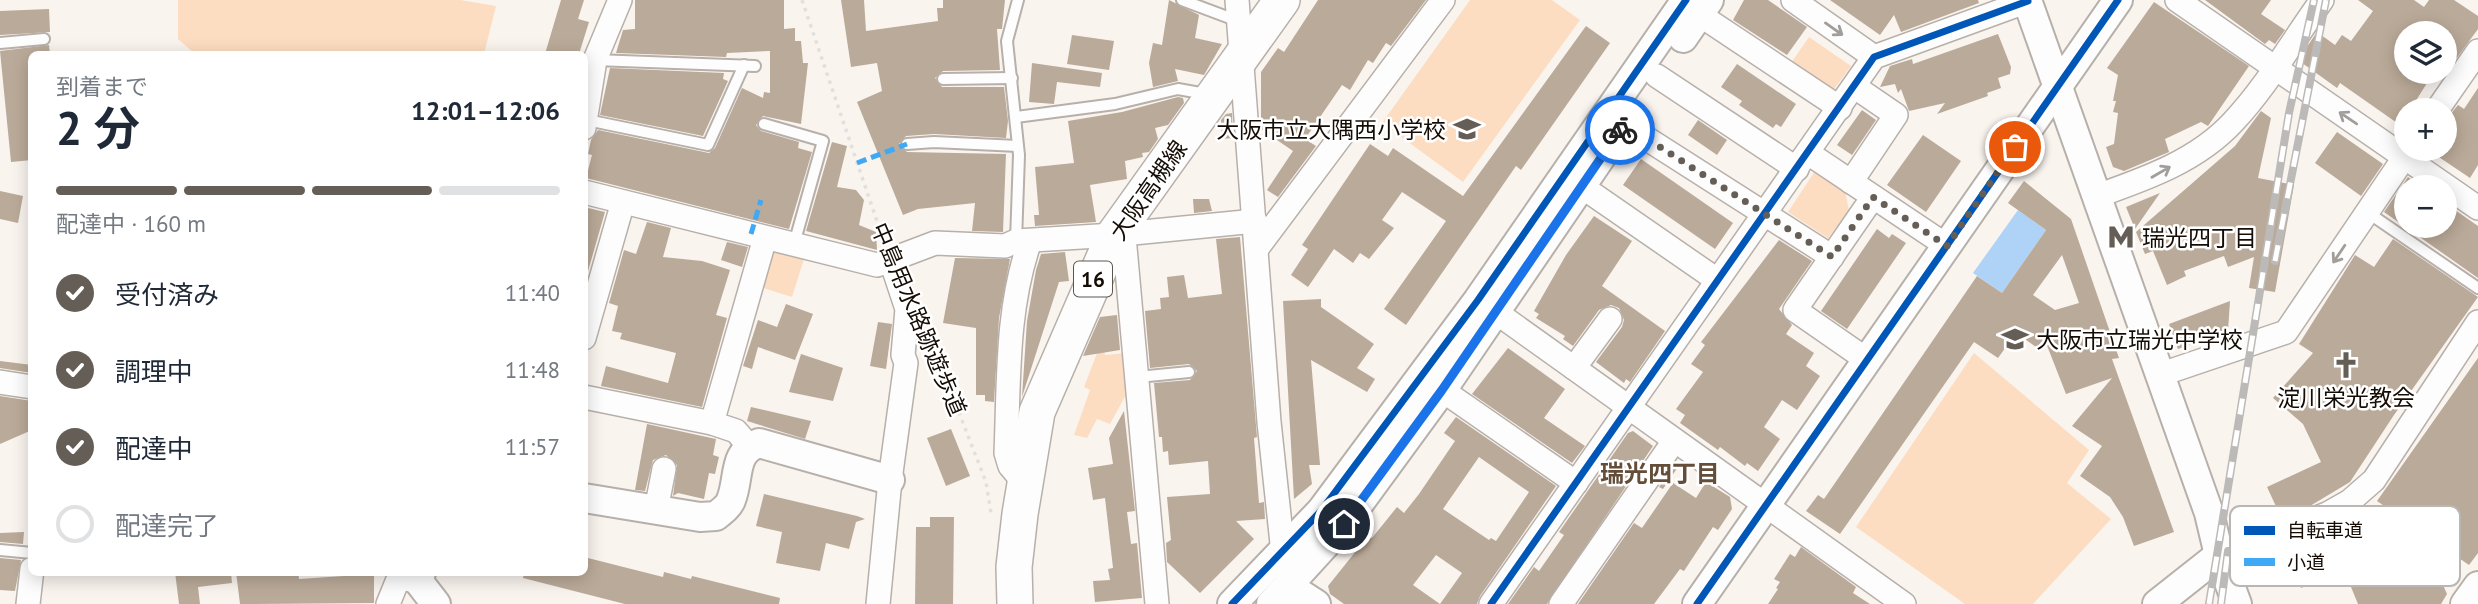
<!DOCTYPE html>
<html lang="ja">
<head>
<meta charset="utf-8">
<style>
	:root { --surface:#fff; --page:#f6f6f7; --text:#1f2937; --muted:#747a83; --line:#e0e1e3; --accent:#655e57 }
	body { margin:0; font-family:"PT Sans","Noto Sans JP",sans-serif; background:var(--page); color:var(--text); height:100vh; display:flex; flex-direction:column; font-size:26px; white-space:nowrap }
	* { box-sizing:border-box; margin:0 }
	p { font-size:23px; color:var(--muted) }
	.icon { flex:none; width:38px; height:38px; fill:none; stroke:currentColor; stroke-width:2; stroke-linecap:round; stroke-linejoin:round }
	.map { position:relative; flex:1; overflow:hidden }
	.side { position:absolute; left:28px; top:51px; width:560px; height:525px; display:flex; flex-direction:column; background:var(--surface); border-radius:10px; box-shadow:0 4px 18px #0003 }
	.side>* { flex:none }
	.fabs { position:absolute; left:2394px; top:21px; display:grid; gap:14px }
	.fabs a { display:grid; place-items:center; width:63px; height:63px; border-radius:50%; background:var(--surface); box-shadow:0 4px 18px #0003; font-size:35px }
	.pin { position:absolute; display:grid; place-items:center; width:60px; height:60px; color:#fff; margin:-30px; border:4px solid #fff; border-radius:50%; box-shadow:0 2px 7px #0007 }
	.courier { position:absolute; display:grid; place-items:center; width:70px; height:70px; margin:-35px; border:5px solid #1a73e8; border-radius:50%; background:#fff; color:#222; box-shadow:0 2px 9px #0007 }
	.headline em { font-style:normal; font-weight:700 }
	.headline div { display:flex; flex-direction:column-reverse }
	.headline { display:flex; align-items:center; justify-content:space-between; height:119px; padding:0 28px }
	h1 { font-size:46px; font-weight:700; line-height:52px }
	.bar { display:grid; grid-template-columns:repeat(4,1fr); gap:10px 7px; align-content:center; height:84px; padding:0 28px }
	.bar i { height:9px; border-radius:5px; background:var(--line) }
	.bar .current { background:var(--accent) }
	.bar p { grid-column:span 4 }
	ol { padding:0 28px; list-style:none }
	li { display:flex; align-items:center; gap:21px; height:77px }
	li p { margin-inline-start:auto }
	li .icon { padding:7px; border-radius:50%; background:var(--accent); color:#fff; stroke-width:4 }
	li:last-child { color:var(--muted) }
	li i { width:38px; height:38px; border:4px solid var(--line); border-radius:50% }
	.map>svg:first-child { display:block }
</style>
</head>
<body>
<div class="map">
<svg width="2478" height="604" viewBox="0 0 2478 604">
	<rect width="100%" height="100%" fill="#faf4ef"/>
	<g fill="#fdddc1">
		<polygon points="178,0 460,0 496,6 484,54 195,54 178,39"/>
		<polygon points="1470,0 1552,0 1580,20 1463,182 1382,123"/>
		<polygon points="1809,37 1851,66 1832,92 1791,63"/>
		<polygon points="1815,171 1845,191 1849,210 1828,238 1788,212"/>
		<polygon points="775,250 804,259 792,297 763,288"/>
		<polygon points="1102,340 1105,355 1126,353 1128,391 1110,424 1097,419 1087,438 1074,435 1090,390 1084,387"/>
		<polygon points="1974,353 2089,450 2067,483 2111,519 2033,604 1965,604 1856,527"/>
	</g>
	<polygon fill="#afd2f7" points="2018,210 2046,230 2002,293 1973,273"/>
	<g fill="#baaa99" fill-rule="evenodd">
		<polygon points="561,0 584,0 578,19 589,22 579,54 545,54"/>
		<polygon points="635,0 784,0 784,29 795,28 795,41 801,41 803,63 808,63 801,124 763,116 756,125 761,131 799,142 798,148 812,152 789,229 586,178 592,155 588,154 591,140 598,130 709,153 715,148 742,88 763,98 764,92 770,93 770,51 727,53 726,57 616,53 623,30 635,29"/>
		<polygon points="841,0 864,0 866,31 938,21 937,8 943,8 943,0 1005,0 1002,29 997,29 1000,70 943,71 935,78 942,87 1004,87 1008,121 1006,138 934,134 906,136 899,144 907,152 1006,154 1003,232 972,231 975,203 918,209 903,215 857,102 882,91 877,63 851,67"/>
		<polygon points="1169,0 1199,15 1195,38 1222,44 1204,75 1175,69 1178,81 1153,87 1149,63 1153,43 1162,45"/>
		<polygon points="1318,0 1426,0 1391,46 1386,43 1373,63 1368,60 1350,90 1342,85 1305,139 1316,146 1278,197 1267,190 1293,151 1261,129 1261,72 1278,48 1284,52"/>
		<polygon points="1744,0 1768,0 1807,27 1787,55 1733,20"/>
		<polygon points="1830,0 1978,0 1979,3 1901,32 1894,15 1880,35"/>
		<polygon points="2205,0 2271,0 2261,14 2285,30 2275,44 2269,40 2265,44"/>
		<polygon points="2358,0 2414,0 2424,7 2429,0 2454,0 2478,16 2478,29 2456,59 2445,51 2445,33 2406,33 2406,72 2434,72 2410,110 2406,110 2400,125 2340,83 2337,88 2298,60 2317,32 2335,45 2342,35 2351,41 2373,11"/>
		<polygon points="2154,2 2249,66 2208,126 2201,122 2165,139 2169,152 2124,171 2113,167 2106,147 2114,144 2118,113 2113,112 2116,101 2113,101 2118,75 2107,68"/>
		<polygon points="49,9 50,32 0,35 0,11"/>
		<polygon points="1586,26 1610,43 1521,170 1516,166 1406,325 1384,309 1446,221 1402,192 1382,220 1394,228 1369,259 1360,253 1353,263 1334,249 1308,287 1291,275 1308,249 1302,245 1370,144 1388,156 1393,148 1463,196"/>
		<polygon points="1998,34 2011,67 2010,74 1998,78 2001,88 1987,93 1988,96 1937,114 1945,103 1909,111 1901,89 1898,93 1895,84 1880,87 1890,66 1912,59 1913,64"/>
		<polygon points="1072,35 1114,41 1109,70 1067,64"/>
		<polygon points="49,45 50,54 32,54 32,160 11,162 0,51"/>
		<polygon points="1032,63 1102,73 1100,87 1057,82 1054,104 1029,102"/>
		<polygon points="1737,64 1796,104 1781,127 1776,124 1773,128 1739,105 1742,101 1721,87"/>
		<polygon points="610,68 724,73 723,79 728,81 703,136 600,115"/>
		<polygon points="2478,88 2478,165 2470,178 2427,149 2445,149 2445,121 2458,105 2464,109"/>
		<polygon points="1178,97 1183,98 1184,103 1168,125 1155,128 1158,139 1149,152 1142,153 1143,157 1125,161 1127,179 1090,185 1096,222 1035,226 1034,215 1039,215 1035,167 1074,163 1068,121 1122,112"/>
		<polygon points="1862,110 1876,120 1852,155 1837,145"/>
		<polygon points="2261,111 2271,118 2258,178 2294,185 2275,292 2249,288 2254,257 2228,267 2224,256 2184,271 2186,276 2167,285 2153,251 2145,254 2136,232 2235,146"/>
		<polygon points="1232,113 1233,138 1222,139 1221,120 1226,114"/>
		<polygon points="1698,120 1727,140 1717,155 1688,135"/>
		<polygon points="2337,132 2383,164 2361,196 2315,163"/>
		<polygon points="1923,135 1961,161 1926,212 1887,185"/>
		<polygon points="832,142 847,146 837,187 856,190 864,200 859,225 876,232 877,250 806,231"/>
		<polygon points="1641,159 1733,223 1715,249 1623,185"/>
		<polygon points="2408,177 2417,184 2415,187 2406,187 2406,226 2445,226 2445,203 2478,226 2478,278 2384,212"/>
		<path d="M 2024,181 L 2071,219 L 2119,358 L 2112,359 L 2174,532 L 2134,546 L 2123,517 L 2110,497 L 2080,476 L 2102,446 L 2072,426 L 2112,378 L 2066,394 L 2046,343 L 2036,347 L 2016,333 L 1998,358 L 1974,342 L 1840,534 L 1806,511 L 1818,495 L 1824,499 L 1977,276 L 2002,293 L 2046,230 L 2008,203 ZM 2062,255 L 2079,303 L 2055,310 L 2033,295 Z"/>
		<polygon points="0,191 23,196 18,223 0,219"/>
		<polygon points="2160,193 2135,229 2126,207"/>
		<polygon points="1193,199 1209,199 1212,211 1194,213"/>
		<polygon points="584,207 605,212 584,285"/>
		<polygon points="1594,216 1632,241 1602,286 1665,331 1630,382 1626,379 1624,383 1596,362 1622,327 1624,320 1619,308 1611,305 1599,310 1573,346 1563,339 1565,336 1536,318 1539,314 1534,311 1566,255"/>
		<polygon points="647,222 671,228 663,257 702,261 730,270 716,315 727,318 702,407 601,386 606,366 668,383 676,353 620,339 622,333 612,331 618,306 609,303 624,250 636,254"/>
		<polygon points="1877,229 1889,238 1892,234 1906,243 1847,329 1821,311"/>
		<polygon points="1240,237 1257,437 1254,438 1259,503 1264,502 1265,519 1236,521 1254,539 1200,593 1167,562 1166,543 1171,540 1167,497 1210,494 1208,461 1169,465 1168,451 1163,452 1162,437 1159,437 1154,383 1190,380 1197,371 1189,364 1150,368 1145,311 1161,309 1160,298 1169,297 1167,277 1184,275 1188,298 1222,294 1216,239"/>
		<polygon points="2393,239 2478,297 2394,415 2350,482 2310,506 2281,517 2267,487 2321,462 2303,424 2273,398 2313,353 2299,344 2355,255 2374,267"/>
		<polygon points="1779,240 1812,261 1779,309 1792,325 1786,334 1814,353 1806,366 1820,376 1797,410 1782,400 1764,427 1780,439 1758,471 1747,463 1745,466 1720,447 1718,450 1680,423 1685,415 1676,409 1703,372 1691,364 1705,345 1701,342"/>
		<polygon points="727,242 748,247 742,267 721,260"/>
		<polygon points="1065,252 1069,281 1059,282 1022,397 1027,321 1036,270 1041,254"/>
		<polygon points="955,258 1010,259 999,318 994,402 985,401 985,395 976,395 976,328 943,323"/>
		<polygon points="1321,299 1321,307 1374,344 1357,368 1375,379 1367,392 1311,360 1320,465 1309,465 1312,484 1294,499 1283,301"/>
		<polygon points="2230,301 2228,331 2178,349 2169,324"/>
		<polygon points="786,304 813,314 795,360 758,347 752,369 743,366 758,320 777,327"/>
		<polygon points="1117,315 1120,350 1083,356 1100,317"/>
		<polygon points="878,322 892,324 886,369 870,366"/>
		<polygon points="1508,348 1565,389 1544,418 1585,446 1572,463 1472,394"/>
		<polygon points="801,354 843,368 833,401 789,392"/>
		<polygon points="2478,358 2478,553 2469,565 2453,554 2439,576 2447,594 2441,604 2358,604 2344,570 2301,588 2294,571 2277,578 2265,555 2283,546 2292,566 2358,539 2356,533 2396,514 2377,501"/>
		<polygon points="0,361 32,365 32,373 0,368"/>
		<polygon points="0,396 32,401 32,430 0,444"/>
		<polygon points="751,407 811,421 805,439 747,421"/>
		<polygon points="1124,411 1135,511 1127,512 1131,544 1137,543 1142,598 1095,602 1093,581 1110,580 1108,569 1113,568 1105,498 1093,500 1088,468 1113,464 1109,438"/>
		<path d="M 1456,417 L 1556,486 L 1480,596 L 1477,604 L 1344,604 L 1330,594 L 1328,586 L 1368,536 L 1372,538 L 1397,507 L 1404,513 L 1419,494 L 1455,441 L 1444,433 ZM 1479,457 L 1529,492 L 1496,541 L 1491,538 L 1489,540 L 1443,509 ZM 1436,555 L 1462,573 L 1440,604 L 1413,585 Z"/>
		<polygon points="647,424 716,439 713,455 719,457 715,474 709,473 704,499 678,493 673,496 677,465 666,455 653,460 645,491 635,490"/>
		<polygon points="951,429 970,476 946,486 927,438"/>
		<polygon points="1633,431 1653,446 1547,604 1508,604 1534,567 1539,571 1564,535 1559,532 1628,433"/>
		<polygon points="1677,462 1680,464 1663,489 1659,487"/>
		<polygon points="1706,482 1730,497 1732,509 1718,530 1713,527 1684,571 1680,569 1654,604 1578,604 1634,523 1642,528 1673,483 1696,498"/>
		<polygon points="764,494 857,516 865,519 856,522 849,549 826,543 820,571 776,563 782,532 756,526"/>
		<polygon points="930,517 954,517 953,604 915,604 916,527 930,527"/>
		<polygon points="24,532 23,544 0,542 0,533"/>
		<polygon points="1801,547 1856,587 1853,593 1870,604 1768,604 1778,589 1776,588 1780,582 1774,579 1790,554 1795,557"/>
		<polygon points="584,557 663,577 664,572 691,579 692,576 780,598 779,604 625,604 523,578 524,572 584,572"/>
		<polygon points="0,558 21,560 15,591 0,590"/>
		<polygon points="175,572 231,572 232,583 198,587 200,604 179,604"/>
		<polygon points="236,572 298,572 299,579 374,574 374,603 240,604"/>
	</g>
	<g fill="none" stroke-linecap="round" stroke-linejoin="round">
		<defs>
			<g id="service">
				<polyline points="1182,0 1238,21"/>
				<polyline points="0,43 44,39"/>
				<polyline points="595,60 755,66"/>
				<polyline points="943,79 1012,78"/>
				<polyline points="1016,117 1115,104 1178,89 1206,94"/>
				<polyline points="587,120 708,145 744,65"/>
				<polyline points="764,124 823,141 794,244"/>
				<polyline points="907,144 934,142 1018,146"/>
				<polyline points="2367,212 2478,288"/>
				<polyline points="1016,241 1019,155 1007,41 1018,0"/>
				<polyline points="1138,377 1189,372"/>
				<polyline points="0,550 32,553"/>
			</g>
			<g id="minor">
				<polyline points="1237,0 1269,422 1284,562"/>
				<polyline points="1793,0 1874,57"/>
				<polyline points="2177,0 2478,208"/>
				<polyline points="1700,15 1840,108"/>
				<polyline points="1657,76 1797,169"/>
				<polyline points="2437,110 2478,51"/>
				<polyline points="1624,124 1832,257"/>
				<polyline points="584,128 595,60 620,0"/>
				<polyline points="1808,153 1947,246"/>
				<polyline points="1851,182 1896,115 1855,87"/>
				<polyline points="1581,186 1717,280"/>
				<polyline points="584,192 877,265 935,243 1005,246 1016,241 1114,235"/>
				<path d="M 2097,196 C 2145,179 2197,161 2233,122 C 2267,86 2293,40 2322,0"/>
				<polyline points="1123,225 1157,604"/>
				<polyline points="1123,234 1255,221"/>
				<polyline points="1258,247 1443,0"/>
				<polyline points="1483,303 1904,604"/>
				<polyline points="584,338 623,202"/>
				<polyline points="1867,360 1795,310 1873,197"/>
				<polyline points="1574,368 1610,319"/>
				<polyline points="2159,375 2286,332 2410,149"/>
				<polyline points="0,382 32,387"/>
				<polyline points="1442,390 1576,483"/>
				<polyline points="584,397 712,423 736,431 749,446"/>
				<polyline points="712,423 765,238"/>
				<path d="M 1025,484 L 1010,466 L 1006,453 C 1009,381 1006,309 1030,241"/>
				<polyline points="656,510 664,469"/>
				<polyline points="2219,555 2327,514 2350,501 2374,480 2478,322"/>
				<polyline points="28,604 32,569"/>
				<polyline points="388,604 399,577 419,582"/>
				<polyline points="878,604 890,480 906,363 903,355 907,309 891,261"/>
				<polyline points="1491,604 1874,57 2028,1"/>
				<polyline points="1561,604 1674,441"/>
			</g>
			<g id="tertiary">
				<polyline points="2027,0 2209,513 2219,555 2237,604"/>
				<polyline points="1683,38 1709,0"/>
				<path d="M 584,498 L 700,517 L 716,516 C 721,512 729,506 731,500 C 740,478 732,452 759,443 L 890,480"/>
				<polyline points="421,572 419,582 436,604"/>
				<polyline points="1288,586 1316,604"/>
				<polyline points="1232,604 1321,511 1478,300 1686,0"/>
				<polyline points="1271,604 1344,524 1442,390 1616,135"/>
				<polyline points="1697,604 2118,0"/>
				<polyline points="2157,604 2219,555"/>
				<polyline points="2465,604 2478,586"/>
			</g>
			<polyline id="primary" points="1015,604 1014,567 1020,514 1037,412 1114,235 1282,0"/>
		</defs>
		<use href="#service" stroke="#b7b0aa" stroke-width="14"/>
		<use href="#minor" stroke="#b7b0aa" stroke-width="26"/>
		<use href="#tertiary" stroke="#b7b0aa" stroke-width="32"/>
		<use href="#primary" stroke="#b7b0aa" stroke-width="38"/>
		<g stroke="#e2e0de" stroke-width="3.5" stroke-dasharray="3.5 5" stroke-linecap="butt">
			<polyline points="802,0 883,239"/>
			<polyline points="928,333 986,482 991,513"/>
		</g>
		<use href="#service" stroke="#fefdfd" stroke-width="10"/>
		<use href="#minor" stroke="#fefdfd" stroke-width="23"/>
		<use href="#tertiary" stroke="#fefdfd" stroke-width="28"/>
		<use href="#primary" stroke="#fefdfd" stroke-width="35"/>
		<defs>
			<g id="rail">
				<polyline points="2275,261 2326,0"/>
				<polyline points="2209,604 2289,113 2314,0"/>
				<polyline points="2221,604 2228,551"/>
			</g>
		</defs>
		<use href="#rail" stroke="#bcbab9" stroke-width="8"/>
		<use href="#rail" stroke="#fff" stroke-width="5" stroke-dasharray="16" stroke-linecap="butt"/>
		<g stroke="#3fa9f5" stroke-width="5" stroke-dasharray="10 5" stroke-linecap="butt">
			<polyline points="857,163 907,144"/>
			<polyline points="751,234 761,200"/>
		</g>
		<defs>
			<g id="cycleway">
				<polyline points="1232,604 1321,511 1478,300 1686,0"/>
				<polyline points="1491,604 1874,57 2028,1"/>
				<polyline points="1697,604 2118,0"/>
			</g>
		</defs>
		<use href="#cycleway" stroke="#fff" stroke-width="11"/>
		<use href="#cycleway" stroke="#0057b8" stroke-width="7"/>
	</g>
	<defs><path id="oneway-shaft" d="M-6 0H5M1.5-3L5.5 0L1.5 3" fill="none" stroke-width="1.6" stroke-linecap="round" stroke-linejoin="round" transform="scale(1.75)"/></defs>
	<g stroke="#a19d9a">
		<use href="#oneway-shaft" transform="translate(1834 29) rotate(35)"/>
		<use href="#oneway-shaft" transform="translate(2348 118) rotate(-146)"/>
		<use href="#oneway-shaft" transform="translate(2161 172) rotate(-30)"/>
		<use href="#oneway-shaft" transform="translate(2339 254) rotate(124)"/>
	</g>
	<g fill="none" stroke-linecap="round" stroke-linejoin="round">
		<polyline stroke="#655e57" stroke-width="7" stroke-dasharray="0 12.6" points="1620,130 1624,124 1832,257 1873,197 1947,246 2015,147"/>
		<polyline stroke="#1a73e8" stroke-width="9" points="1344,524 1442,390 1620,130"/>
	</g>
	<defs>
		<symbol id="school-bare" viewBox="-9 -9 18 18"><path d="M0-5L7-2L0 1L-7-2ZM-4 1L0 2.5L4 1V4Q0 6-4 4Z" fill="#655e57" stroke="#fff" stroke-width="2.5" paint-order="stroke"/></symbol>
		<symbol id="metro-bare" viewBox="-9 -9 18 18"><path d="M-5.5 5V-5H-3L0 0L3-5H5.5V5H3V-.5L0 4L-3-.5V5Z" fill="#655e57" stroke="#fff" stroke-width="2.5" paint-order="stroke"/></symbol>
		<symbol id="church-bare" viewBox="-9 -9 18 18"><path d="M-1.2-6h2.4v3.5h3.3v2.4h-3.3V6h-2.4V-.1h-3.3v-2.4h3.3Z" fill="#655e57" stroke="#fff" stroke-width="2.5" paint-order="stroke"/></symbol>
	</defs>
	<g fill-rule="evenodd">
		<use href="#school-bare" x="1448" y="110" width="38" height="38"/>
		<use href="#metro-bare" x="2102" y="218" width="38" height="38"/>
		<use href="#school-bare" x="1996" y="320" width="38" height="38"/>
		<use href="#church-bare" x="2327" y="346" width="38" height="38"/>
	</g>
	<g text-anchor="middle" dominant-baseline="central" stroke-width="5" stroke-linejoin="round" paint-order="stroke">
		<rect fill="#fff" stroke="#5b5650" stroke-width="2" x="1074" y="261.5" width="38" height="35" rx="5"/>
		<g font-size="21" font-weight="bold" fill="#150d05">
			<text x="1093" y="279">16</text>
		</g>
		<g font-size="23" fill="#150d05" stroke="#fff" text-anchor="start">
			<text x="1446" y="129" text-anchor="end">大阪市立大隅西小学校</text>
			<text x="2142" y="237">瑞光四丁目</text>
			<text x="2036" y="339">大阪市立瑞光中学校</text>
			<text x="2346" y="397" text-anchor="middle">淀川栄光教会</text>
		</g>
		<g font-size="23" fill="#150d05" stroke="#fff">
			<text transform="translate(1148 190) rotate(-55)">大阪高槻線</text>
			<text transform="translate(919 319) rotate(67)">中島用水路跡遊歩道</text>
		</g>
		<g font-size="24" font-weight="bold" fill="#644e3a" stroke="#fff">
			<text x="1660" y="473">瑞光四丁目</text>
		</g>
	</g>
	<rect x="2230" y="506" width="230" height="80" rx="10" fill="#fff" stroke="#b9b6b4" stroke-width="2"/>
	<rect x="2244" y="526" width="31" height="9" fill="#0057b8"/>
	<rect x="2244" y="558" width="31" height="8" fill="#3fa9f5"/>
	<g font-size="19" fill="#150d05">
		<text x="2287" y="537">自転車道</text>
		<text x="2287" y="569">小道</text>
	</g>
</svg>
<div class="fabs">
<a><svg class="icon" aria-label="layers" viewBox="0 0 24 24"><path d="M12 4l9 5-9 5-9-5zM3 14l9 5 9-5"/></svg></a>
<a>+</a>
<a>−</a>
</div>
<div class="pin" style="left:2015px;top:147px;background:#ea580c"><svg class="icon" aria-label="bag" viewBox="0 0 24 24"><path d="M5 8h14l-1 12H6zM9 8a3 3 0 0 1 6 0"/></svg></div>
<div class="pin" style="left:1344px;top:524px;background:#1f2937"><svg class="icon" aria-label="home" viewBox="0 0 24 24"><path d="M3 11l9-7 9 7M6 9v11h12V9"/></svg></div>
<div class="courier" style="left:1620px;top:130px"><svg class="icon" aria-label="bike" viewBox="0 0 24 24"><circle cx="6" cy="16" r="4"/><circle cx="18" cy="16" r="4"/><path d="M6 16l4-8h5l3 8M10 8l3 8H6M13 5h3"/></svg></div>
<section class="side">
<div class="headline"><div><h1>2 分</h1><p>到着まで</p></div><em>12:01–12:06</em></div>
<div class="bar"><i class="current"></i><i class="current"></i><i class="current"></i><i></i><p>配達中 · 160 m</p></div>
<ol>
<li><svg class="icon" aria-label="check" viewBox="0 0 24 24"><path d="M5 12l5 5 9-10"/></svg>受付済み<p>11:40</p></li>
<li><svg class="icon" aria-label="check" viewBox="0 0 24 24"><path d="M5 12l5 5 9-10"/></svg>調理中<p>11:48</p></li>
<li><svg class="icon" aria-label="check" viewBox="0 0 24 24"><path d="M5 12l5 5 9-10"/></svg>配達中<p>11:57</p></li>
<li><i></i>配達完了</li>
</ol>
</section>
</div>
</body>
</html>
